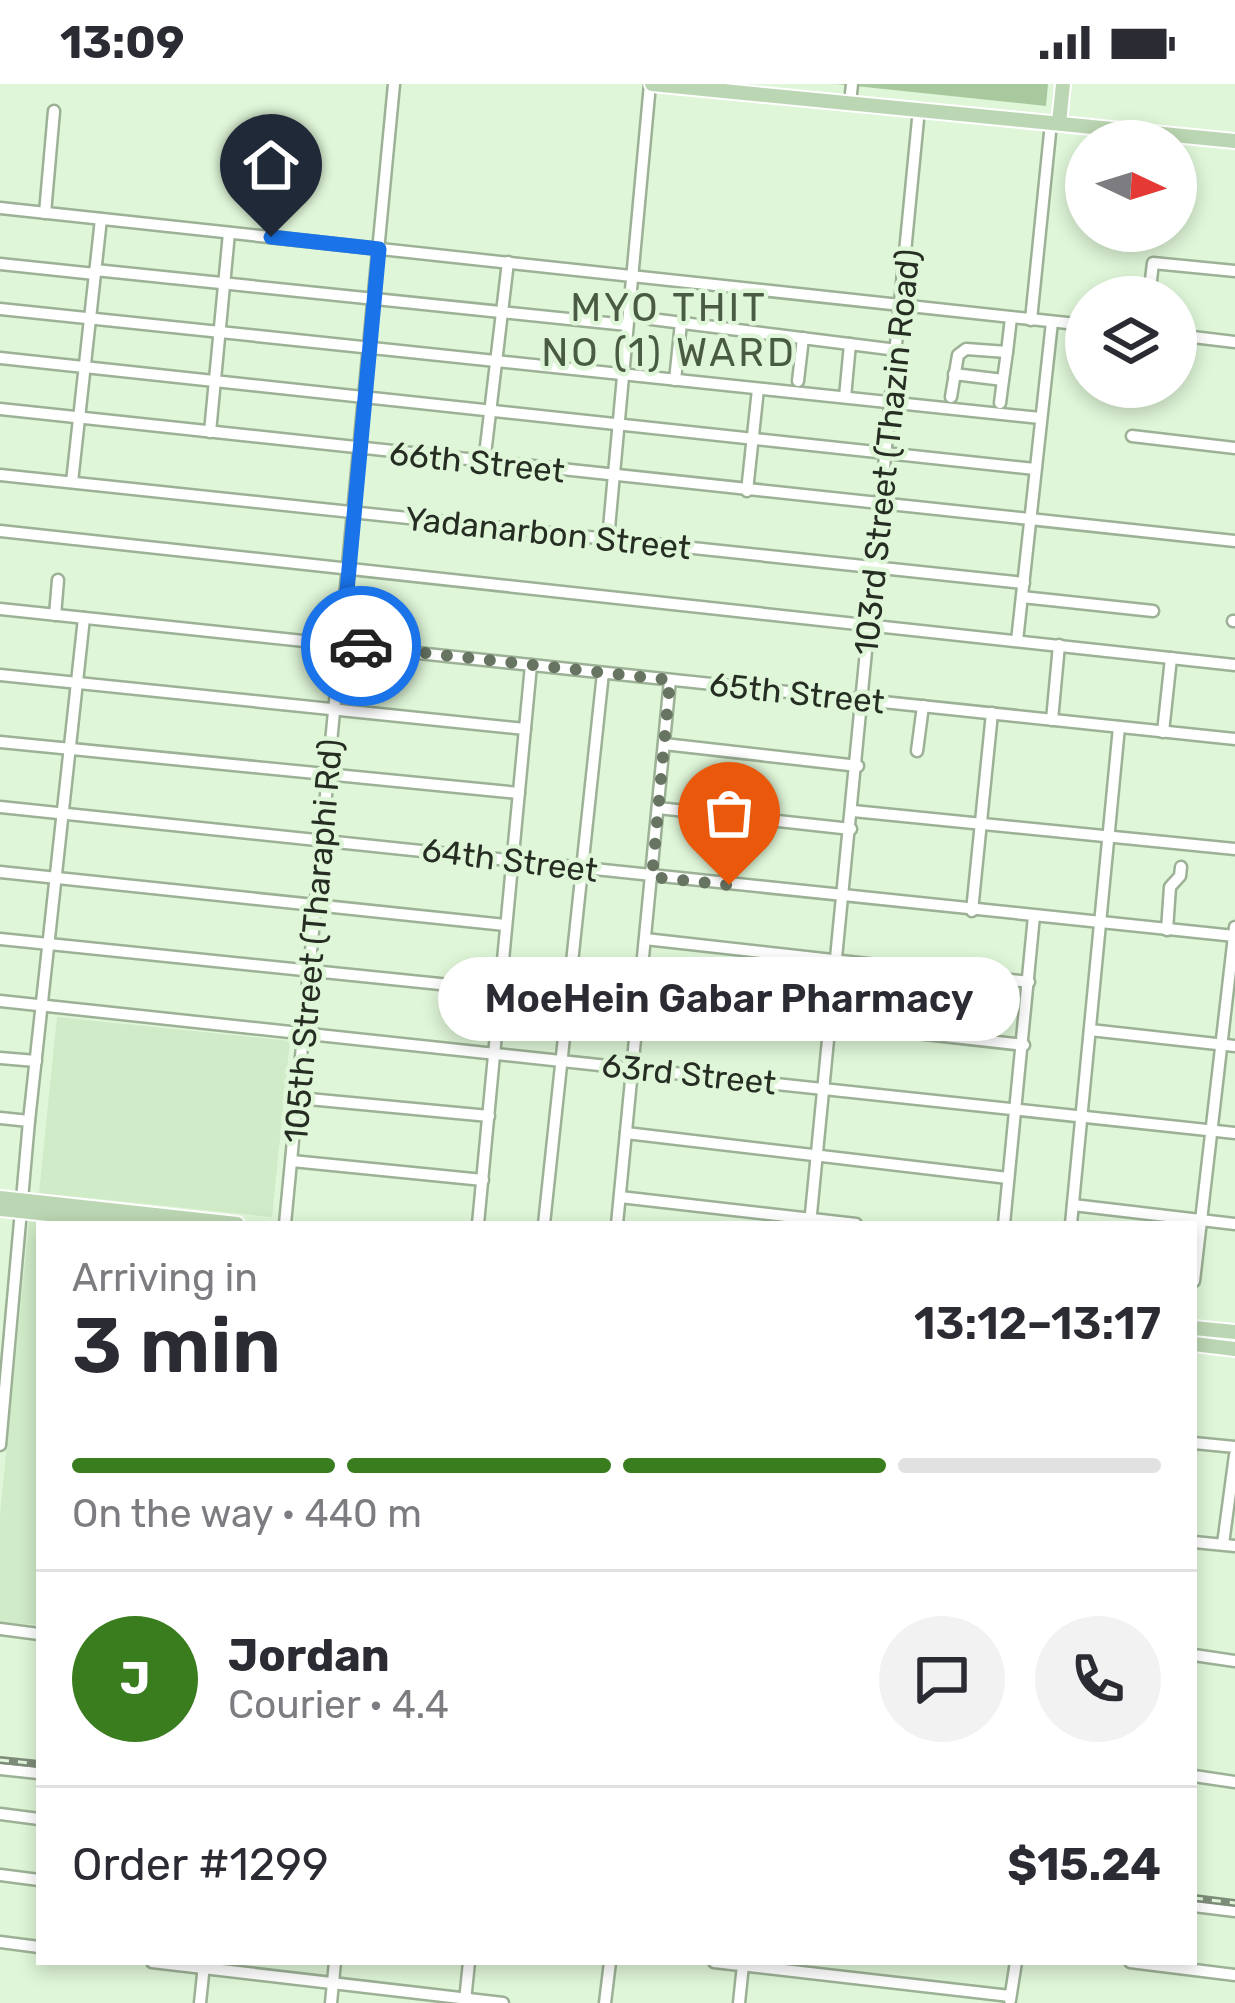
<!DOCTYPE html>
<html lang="en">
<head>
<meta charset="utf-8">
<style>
	:root { --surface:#fff; --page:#f2f2f3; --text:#2b2b33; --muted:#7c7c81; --line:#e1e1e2; --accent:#3a7d1f }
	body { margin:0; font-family:Rubik,sans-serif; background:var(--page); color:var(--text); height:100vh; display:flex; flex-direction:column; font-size:45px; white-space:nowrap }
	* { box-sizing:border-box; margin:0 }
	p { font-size:39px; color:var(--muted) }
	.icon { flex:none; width:66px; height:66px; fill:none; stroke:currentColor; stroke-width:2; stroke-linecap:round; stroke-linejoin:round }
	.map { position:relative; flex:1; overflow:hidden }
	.sheet { position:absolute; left:36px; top:1137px; width:1161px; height:744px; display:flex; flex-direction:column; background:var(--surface); border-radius:0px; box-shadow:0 6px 18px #0003 }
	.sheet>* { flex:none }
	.needle { width:78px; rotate:94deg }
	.fabs { position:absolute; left:1065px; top:36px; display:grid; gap:24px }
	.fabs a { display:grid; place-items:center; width:132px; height:132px; border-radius:50%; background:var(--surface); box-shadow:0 6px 18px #0003; font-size:60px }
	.pin { position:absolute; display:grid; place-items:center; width:102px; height:102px; color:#fff; margin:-123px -51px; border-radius:50% 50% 50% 0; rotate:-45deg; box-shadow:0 0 12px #0007 }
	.pin .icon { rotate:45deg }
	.courier { position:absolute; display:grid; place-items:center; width:120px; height:120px; margin:-60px; border:9px solid #1a73e8; border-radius:50%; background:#fff; color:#222; box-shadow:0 3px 15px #0007 }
	.bubble { position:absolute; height:84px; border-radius:42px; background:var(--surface); box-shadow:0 6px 18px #0003; font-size:39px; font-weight:600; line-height:84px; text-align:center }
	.headline em { font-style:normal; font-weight:600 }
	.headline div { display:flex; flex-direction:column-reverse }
	.headline { display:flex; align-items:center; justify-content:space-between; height:204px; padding:0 36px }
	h1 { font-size:78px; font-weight:600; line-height:90px }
	.bar { display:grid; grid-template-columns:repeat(4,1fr); gap:18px 12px; align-content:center; height:144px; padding:0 36px }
	.bar i { height:15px; border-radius:9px; background:var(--line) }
	.bar .active { background:var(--accent) }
	.bar p { grid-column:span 4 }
	.line { display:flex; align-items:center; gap:30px; padding:0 36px; border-top:3px solid var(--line) }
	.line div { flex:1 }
	.round { display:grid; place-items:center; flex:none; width:126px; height:126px; border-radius:63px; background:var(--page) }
	.status { display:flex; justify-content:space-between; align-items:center; height:84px; padding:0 60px; background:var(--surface); direction:ltr }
	.status svg { height:33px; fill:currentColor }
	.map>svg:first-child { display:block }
</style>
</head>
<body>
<div class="status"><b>13:09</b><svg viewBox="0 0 49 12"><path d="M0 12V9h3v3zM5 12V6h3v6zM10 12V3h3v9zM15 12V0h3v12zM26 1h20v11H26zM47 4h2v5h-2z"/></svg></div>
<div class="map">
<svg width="1235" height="1919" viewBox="0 0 1235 1919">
	<rect width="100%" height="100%" fill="#dff6d8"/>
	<g fill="#d0ebc7">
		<polygon points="57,933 290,957 272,1133 39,1109"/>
		<polygon points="29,1137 58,1140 39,1140 39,1541 0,1538 0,1431"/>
	</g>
	<polygon fill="#a8c99e" points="836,0 1048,0 1046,22"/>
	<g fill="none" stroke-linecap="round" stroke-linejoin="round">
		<defs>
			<g id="minor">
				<polyline points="850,19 852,0"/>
				<polyline points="0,124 1086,241"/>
				<polyline points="45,129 54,27"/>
				<polyline points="0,180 95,190"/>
				<polyline points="95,186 627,241"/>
				<polyline points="1149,213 1153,179 1235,187"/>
				<polyline points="0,225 1040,334"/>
				<polyline points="651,235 897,266"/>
				<polyline points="1031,236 1051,39"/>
				<polyline points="1176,251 1235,258"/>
				<polyline points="0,274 1035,385"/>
				<polyline points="954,290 1003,296 1007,268"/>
				<polyline points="675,296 681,239"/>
				<polyline points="798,297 803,254"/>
				<polyline points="845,313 850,260"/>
				<polyline points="951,313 958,271 966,265 1007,268 1011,234"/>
				<polyline points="1000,319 1003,296"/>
				<polyline points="0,325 1235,457"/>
				<polyline points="210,348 229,149"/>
				<polyline points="1132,352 1235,364"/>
				<polyline points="484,379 508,178"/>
				<polyline points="0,391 1024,499"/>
				<polyline points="72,398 101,135"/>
				<polyline points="747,407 758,305"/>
				<polyline points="0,447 1235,581"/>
				<polyline points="608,455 650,0"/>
				<polyline points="1022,513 1153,527"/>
				<polyline points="0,525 1235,655"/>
				<polyline points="55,531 58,496"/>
				<polyline points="1233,537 1235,537"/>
				<polyline points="1017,557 1052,238"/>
				<polyline points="0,591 525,645"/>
				<polyline points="1052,636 1059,561"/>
				<polyline points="1163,648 1171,574"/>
				<polyline points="0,658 519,709"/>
				<polyline points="664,660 858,682"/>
				<polyline points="917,667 923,622"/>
				<polyline points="0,723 1235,852"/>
				<polyline points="658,724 851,745"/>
				<polyline points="853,727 1235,765"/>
				<polyline points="0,788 505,841"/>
				<polyline points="972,827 992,629"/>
				<polyline points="1167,846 1170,803 1180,792 1181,783"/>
				<polyline points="0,855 499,906"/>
				<polyline points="645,855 1029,898"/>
				<polyline points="0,917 1235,1049"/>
				<polyline points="639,918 1024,961"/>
				<polyline points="1090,946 1235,962"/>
				<polyline points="0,974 36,977"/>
				<polyline points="298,1014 489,1032"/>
				<polyline points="0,1034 29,1037"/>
				<polyline points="626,1049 1008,1094"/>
				<polyline points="292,1077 483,1096"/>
				<polyline points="620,1113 856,1140"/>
				<polyline points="1073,1121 1235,1140"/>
				<polyline points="285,1140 394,0"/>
				<polyline points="478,1140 531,581"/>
				<polyline points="544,1140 603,589"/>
				<polyline points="617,1140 670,596"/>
				<polyline points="810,1140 919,25"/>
				<polyline points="1004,1140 1034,832"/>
				<polyline points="1071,1140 1119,643"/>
				<polyline points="1194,1197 1235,843"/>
				<polyline points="1194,1359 1235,1363"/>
				<polyline points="0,1361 29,1037 84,534"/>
				<polyline points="1194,1458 1235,1462"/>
				<polyline points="1223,1460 1235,1371"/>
				<polyline points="0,1545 39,1550"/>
				<polyline points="1194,1571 1235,1577"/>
				<polyline points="0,1685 38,1689"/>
				<polyline points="1194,1692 1235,1698"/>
				<polyline points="0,1730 39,1735"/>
				<polyline points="0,1791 39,1796"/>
				<polyline points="1194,1822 1235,1827"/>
				<polyline points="0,1858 39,1863"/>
				<polyline points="152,1878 503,1919"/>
				<polyline points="714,1878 1010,1912"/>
				<polyline points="1130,1878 1235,1891"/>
				<polyline points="1010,1916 1016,1878"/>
				<polyline points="465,1917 469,1878"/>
				<polyline points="200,1919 204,1881"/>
				<polyline points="331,1919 335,1878"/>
				<polyline points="605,1919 610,1878"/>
				<polyline points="739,1919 743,1881"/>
			</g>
			<g id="major">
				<polyline points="652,0 1235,57"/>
				<polyline points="1059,39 1063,0"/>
				<polyline points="0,1114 237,1140"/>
				<polyline points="0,1125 145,1140"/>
				<polyline points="1194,1244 1235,1248"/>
				<polyline points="1194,1260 1235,1265"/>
			</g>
		</defs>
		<use href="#minor" stroke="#9cb195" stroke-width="15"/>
		<use href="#major" stroke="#fff" stroke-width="18"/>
		<use href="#minor" stroke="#fff" stroke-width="10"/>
		<use href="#major" stroke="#bbd6b2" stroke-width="14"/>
		<defs>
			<g id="rail">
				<polyline points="0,1676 39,1680"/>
				<polyline points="1194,1814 1235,1819"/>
			</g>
		</defs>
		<use href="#rail" stroke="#7d8c78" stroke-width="8"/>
		<use href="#rail" stroke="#dff6d8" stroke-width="3" stroke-dasharray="9" stroke-linecap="butt"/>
	</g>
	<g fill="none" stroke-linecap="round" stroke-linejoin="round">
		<polyline stroke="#677462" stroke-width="12" stroke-dasharray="0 21.6" points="361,562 670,596 652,793 729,801"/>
		<polyline stroke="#1a73e8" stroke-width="15" points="271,153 379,165 342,560 361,562"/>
	</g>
	<g text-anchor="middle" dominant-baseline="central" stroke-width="9" stroke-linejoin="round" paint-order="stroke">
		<g font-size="33" fill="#262e23" stroke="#dff6d8">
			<text transform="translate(887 368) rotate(-84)">103rd Street (Thazin Road)</text>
			<text transform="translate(477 378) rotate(6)">66th Street</text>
			<text transform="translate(548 449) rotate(6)">Yadanarbon Street</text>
			<text transform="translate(797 609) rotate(6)">65th Street</text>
			<text transform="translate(510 776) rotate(7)">64th Street</text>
			<text transform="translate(313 857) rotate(-85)">105th Street (Tharaphi Rd)</text>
			<text transform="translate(689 990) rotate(6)">63rd Street</text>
		</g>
		<g font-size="39" letter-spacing="3" fill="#495c43" stroke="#dff6d8">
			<text x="669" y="224">MYO THIT<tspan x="669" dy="45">NO (1) WARD</tspan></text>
		</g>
	</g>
</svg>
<div class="fabs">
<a><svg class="needle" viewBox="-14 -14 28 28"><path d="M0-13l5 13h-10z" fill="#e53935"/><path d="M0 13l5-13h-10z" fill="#7c7c81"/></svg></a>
<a><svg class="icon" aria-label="layers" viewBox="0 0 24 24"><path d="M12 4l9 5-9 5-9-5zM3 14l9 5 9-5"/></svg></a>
</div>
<div class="pin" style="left:729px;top:801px;background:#ea580c"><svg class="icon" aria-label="bag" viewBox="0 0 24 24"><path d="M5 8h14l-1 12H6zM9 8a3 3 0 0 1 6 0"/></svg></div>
<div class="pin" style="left:271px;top:153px;background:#1f2937"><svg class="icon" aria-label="home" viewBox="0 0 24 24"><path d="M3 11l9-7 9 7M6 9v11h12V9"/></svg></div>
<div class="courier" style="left:361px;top:562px"><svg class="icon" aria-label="car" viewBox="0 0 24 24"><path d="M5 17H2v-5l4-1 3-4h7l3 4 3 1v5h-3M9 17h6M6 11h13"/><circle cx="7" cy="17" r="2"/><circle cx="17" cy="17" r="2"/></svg></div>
<div class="bubble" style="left:438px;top:873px;width:582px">MoeHein Gabar Pharmacy</div>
<section class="sheet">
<div class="headline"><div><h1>3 min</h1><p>Arriving in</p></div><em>13:12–13:17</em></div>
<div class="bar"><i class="active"></i><i class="active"></i><i class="active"></i><i></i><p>On the way · 440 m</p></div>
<div class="line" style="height:216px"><b class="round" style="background:var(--accent);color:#fff">J</b><div><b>Jordan</b><p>Courier · 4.4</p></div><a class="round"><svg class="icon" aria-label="chat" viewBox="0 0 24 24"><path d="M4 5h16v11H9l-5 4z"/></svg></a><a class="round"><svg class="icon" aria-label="phone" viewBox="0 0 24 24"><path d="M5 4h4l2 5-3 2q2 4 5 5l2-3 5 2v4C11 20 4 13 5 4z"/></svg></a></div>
<div class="line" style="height:156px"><div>Order #1299</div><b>$15.24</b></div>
</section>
</div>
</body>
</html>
